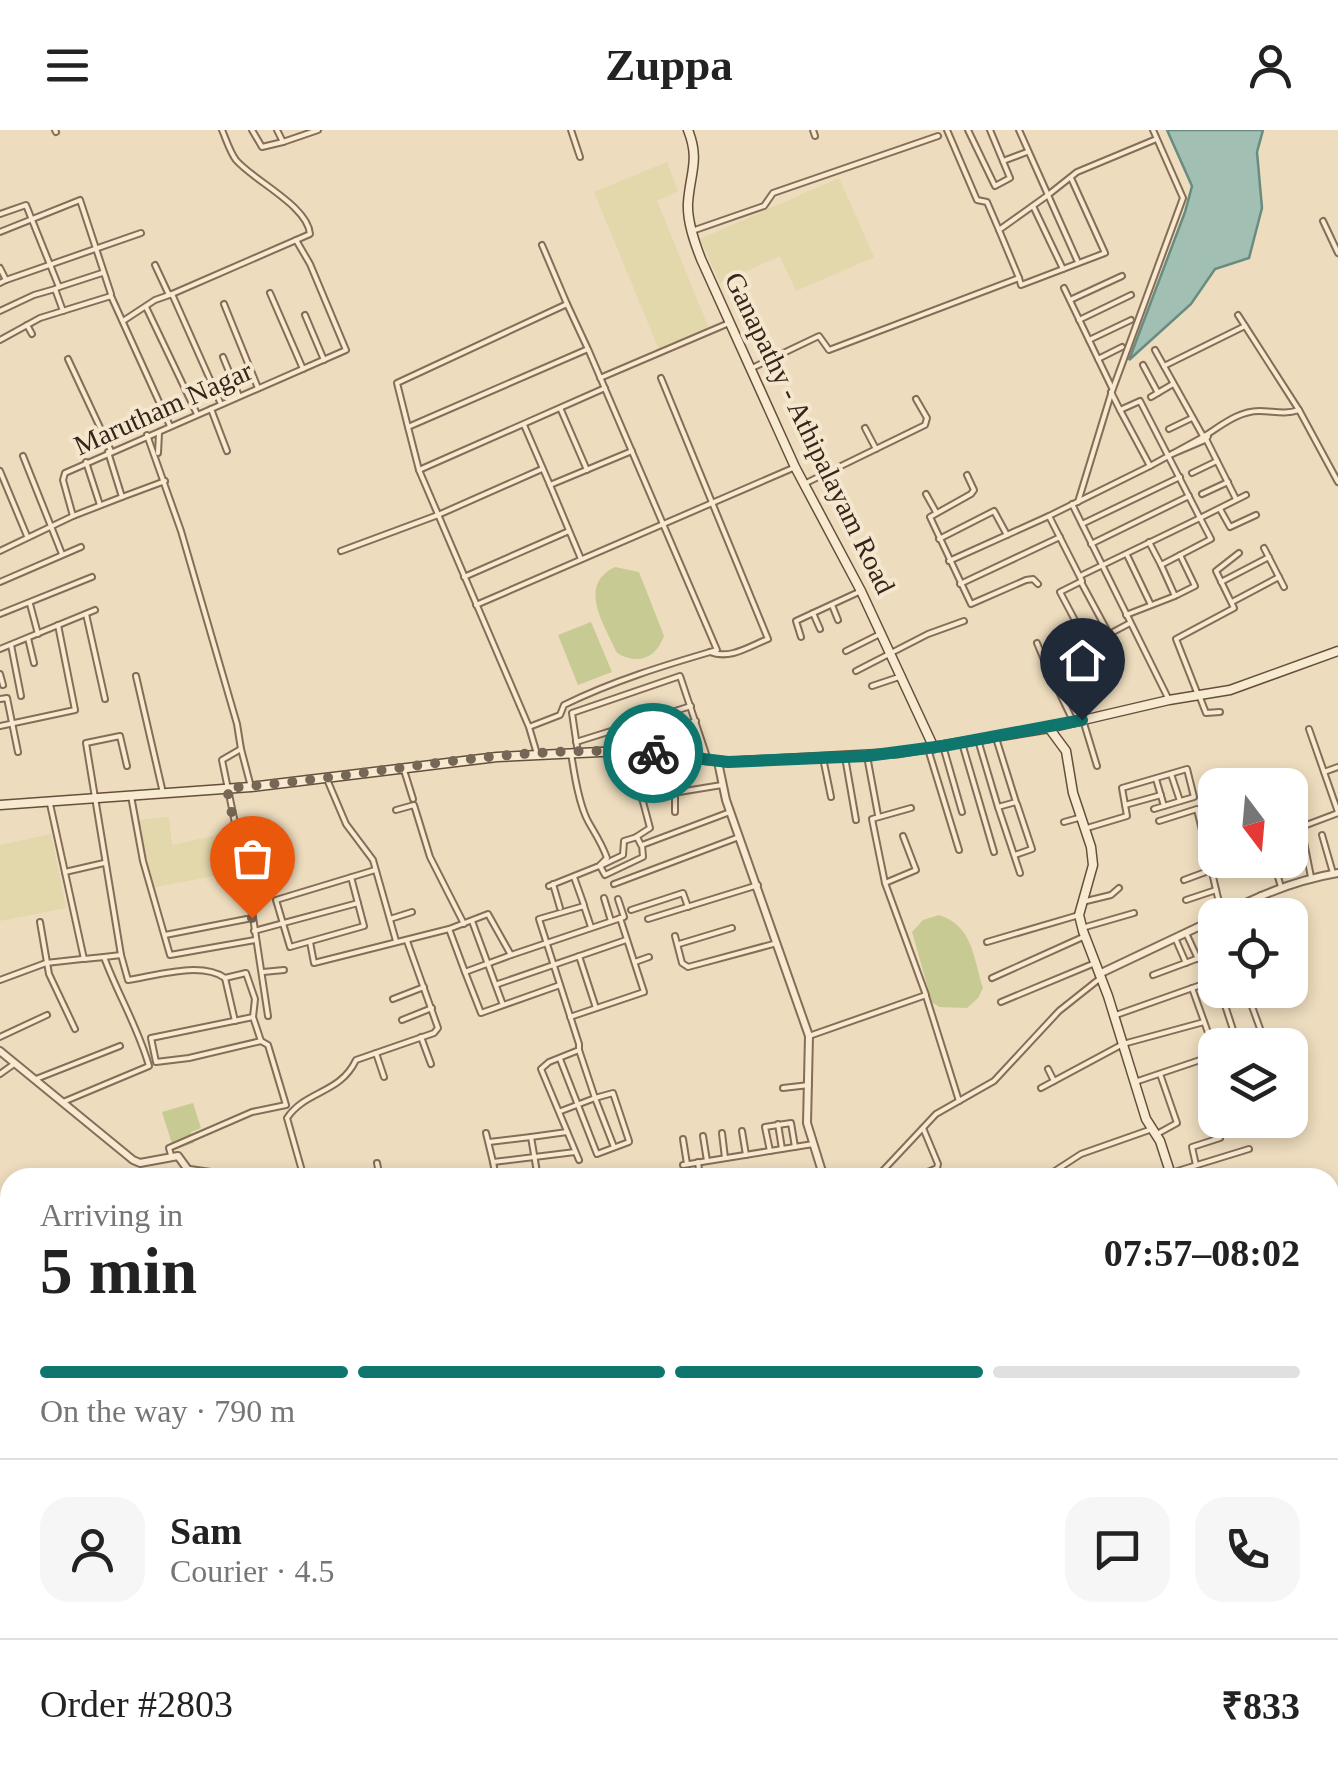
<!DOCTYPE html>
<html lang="en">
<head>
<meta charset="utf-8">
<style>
	:root { --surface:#fff; --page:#f6f6f6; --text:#222; --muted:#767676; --line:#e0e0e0; --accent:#0f766e }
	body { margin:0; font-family:"Times New Roman",serif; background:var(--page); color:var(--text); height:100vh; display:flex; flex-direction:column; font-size:38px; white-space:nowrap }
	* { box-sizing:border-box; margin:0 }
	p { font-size:32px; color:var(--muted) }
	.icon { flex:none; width:55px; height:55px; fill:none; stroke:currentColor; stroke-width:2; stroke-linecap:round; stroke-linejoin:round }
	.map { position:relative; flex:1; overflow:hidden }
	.drawer { position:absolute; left:0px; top:1038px; width:1340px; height:622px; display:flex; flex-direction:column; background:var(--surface); border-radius:30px 30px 0 0; box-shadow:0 5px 15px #0003 }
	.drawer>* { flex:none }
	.needle { width:65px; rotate:164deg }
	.buttons { position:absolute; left:1198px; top:638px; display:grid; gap:20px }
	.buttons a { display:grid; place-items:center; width:110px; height:110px; border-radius:20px; background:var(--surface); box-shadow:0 5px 15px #0003; font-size:50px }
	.pin { position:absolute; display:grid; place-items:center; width:85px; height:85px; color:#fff; margin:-102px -42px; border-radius:50% 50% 50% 0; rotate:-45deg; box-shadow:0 0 10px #0007 }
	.pin .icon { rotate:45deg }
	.courier { position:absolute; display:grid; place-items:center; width:100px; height:100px; margin:-50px; border:8px solid #0f766e; border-radius:50%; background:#fff; color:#222; box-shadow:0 2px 12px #0007 }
	.head em { font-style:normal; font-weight:600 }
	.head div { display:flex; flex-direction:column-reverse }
	.head { display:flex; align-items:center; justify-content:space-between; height:170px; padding:0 40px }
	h1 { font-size:65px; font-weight:600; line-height:75px }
	.bar { display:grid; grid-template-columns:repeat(4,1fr); gap:15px 10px; align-content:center; height:120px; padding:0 40px }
	.bar i { height:12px; border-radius:8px; background:var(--line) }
	.bar .selected { background:var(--accent) }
	.bar p { grid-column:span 4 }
	.line { display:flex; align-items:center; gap:25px; padding:0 40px; border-top:2px solid var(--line) }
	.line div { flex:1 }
	.round { display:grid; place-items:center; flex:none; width:105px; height:105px; border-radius:30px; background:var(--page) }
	header { display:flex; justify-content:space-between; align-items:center; height:130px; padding:0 40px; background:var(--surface); font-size:45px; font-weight:600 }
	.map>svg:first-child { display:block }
</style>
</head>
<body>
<header><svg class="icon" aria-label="menu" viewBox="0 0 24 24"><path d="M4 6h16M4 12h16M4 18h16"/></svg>Zuppa<svg class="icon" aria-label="person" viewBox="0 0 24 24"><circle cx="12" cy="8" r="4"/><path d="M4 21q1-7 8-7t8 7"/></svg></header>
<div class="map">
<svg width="1338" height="1659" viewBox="0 0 1338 1659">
	<rect width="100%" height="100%" fill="#eddcbe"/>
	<g fill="#e3d7ac">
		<polygon points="667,32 678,61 657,71 710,201 660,222 594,62"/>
		<polygon points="839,48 874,127 796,161 780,126 720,153 700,109"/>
		<polygon points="169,687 172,715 236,701 245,740 150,758 137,690"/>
		<polygon points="51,704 66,778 0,791 0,715"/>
	</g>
	<g fill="#c7cb93">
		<path d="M 615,437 L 639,442 L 664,506 C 656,529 637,535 617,523 C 604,494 577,455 615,437 Z"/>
		<polygon points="591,492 612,542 578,555 558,505"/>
		<path d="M 939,785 C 973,796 973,827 983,858 L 978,868 L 967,878 L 939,877 L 932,872 L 912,802 L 923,790 Z"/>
		<polygon points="193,973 201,998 191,1002 194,1013 174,1020 162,982"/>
	</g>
	<polygon fill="#a2bfb4" stroke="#698c81" stroke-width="2.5" points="1167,0 1263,0 1257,22 1262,78 1249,128 1215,139 1191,174 1129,230 1185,82 1192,56"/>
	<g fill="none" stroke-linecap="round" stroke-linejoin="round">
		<defs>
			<g id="minor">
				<polyline points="55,0 56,2"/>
				<polyline points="252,0 262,17 283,12 277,0"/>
				<polyline points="571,0 580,27"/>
				<polyline points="813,0 815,6"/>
				<polyline points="947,0 977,70 987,72 999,100"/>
				<polyline points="968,0 995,56 1010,48 990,0"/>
				<polyline points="283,12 318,0"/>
				<polyline points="1003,31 1027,22"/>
				<polyline points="1033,76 1063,139"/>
				<polyline points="0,84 26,75 59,157 55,159"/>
				<polyline points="1323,91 1338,123"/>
				<polyline points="692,101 764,76 773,63 938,6"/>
				<polyline points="0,102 80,70 111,164"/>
				<polyline points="542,115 567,174"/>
				<polyline points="1077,130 1048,65 1077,42 1154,10"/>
				<polyline points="155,135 169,165"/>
				<polyline points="0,138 6,150 0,153"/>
				<polyline points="1019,148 1021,155 1105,123 1071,48"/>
				<polyline points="6,150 141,103"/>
				<polyline points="59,157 102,143"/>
				<polyline points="1064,158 1112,258"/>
				<polyline points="270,163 303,239"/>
				<path d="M 172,164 L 310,104 C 308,76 254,51 236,30 C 230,22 226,9 222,0"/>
				<polyline points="1070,170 1122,146"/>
				<polyline points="224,174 258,258"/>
				<polyline points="146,177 197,284"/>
				<polyline points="0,181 34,165 55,159 63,181"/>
				<polyline points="305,185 324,230"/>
				<polyline points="1238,185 1299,280 1338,352"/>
				<polyline points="1079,190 1131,165"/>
				<polyline points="123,191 155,170 172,164 220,272"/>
				<polyline points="27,195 32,204"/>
				<polyline points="0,210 40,188 111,166 170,296"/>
				<polyline points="1089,210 1131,190"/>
				<polyline points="1155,220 1203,306"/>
				<polyline points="223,227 239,266"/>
				<polyline points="68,229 111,321"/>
				<polyline points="1098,229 1122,217"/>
				<polyline points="1143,235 1158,263"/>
				<polyline points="1164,236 1245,196"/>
				<polyline points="750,239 819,206 829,220 1019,148 999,100 1048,65 1019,0"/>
				<polyline points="600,248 729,193"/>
				<path d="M 661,248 L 768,509 C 750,516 730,530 710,522"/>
				<polyline points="1111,262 1120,280"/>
				<polyline points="1151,267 1173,254"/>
				<polyline points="211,279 227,321"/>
				<polyline points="561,280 587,340"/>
				<polyline points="524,295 550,355 632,321"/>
				<polyline points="408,297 397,253 567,174 587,217"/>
				<polyline points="865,298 876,319"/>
				<polyline points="1169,299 1192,288"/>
				<polyline points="147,305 181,401 237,594 241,619 222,630 249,761 268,886"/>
				<path d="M 1206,305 C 1222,295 1239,281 1259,281 C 1274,281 1283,285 1299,280"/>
				<polyline points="1207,311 1236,369"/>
				<polyline points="158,323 159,303"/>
				<polyline points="1172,324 1205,310"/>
				<polyline points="23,326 62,424"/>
				<polyline points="86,332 100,375"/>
				<polyline points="1150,336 1203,307 1206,310 1208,306"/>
				<polyline points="419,340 605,258"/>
				<polyline points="0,341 27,406"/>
				<polyline points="1192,343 1217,331"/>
				<polyline points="967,345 974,360 971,364 930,387 971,474 1026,450 1033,449 1038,454"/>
				<polyline points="804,354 925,295 927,288 916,269"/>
				<polyline points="550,355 581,429"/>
				<polyline points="926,364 936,382"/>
				<polyline points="1202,364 1228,352"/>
				<polyline points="122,367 165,351"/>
				<polyline points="1078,372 1111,264 1183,68 1153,0"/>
				<polyline points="1072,374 1169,570"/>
				<polyline points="1220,379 1230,397 1256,385"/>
				<polyline points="73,386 122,367 108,322"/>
				<polyline points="1082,394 1180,347"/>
				<polyline points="939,409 994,381 1007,405"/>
				<polyline points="1149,412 1161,435"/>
				<polyline points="1091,414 1189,366"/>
				<polyline points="1264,418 1284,457"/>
				<polyline points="0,421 73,386 63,350 65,343 346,220 310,134 296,110"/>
				<polyline points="341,421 438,385 542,339"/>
				<polyline points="1127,425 1151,475"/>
				<polyline points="949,431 1049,386"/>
				<polyline points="1080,446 1200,388 1211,409 1161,435 1175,466 1126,485"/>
				<polyline points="464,447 569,401"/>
				<polyline points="0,452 81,417"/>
				<polyline points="1081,452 1109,504"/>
				<polyline points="1221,452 1269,427"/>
				<polyline points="960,454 1060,407"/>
				<polyline points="1177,465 1195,456 1180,425"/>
				<polyline points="1232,472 1279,447"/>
				<polyline points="30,474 38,504"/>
				<polyline points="476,475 793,338"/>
				<polyline points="832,475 838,490"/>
				<polyline points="813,483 820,499"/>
				<polyline points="0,484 92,447"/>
				<polyline points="86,484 105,569"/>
				<polyline points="801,507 796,491 861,461"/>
				<polyline points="28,508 34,533"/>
				<polyline points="1058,511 1067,526"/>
				<polyline points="1037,513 1047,537 1130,493"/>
				<polyline points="11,515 21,566"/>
				<polyline points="1088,515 1060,462 1082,451 1049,386 1150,336 1120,280 1140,271 1200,388 1246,365"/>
				<polyline points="0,519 95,480"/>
				<polyline points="846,521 882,503"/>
				<polyline points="1047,537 1073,591"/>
				<polyline points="856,541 928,504 964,491"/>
				<polyline points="0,544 3,555"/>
				<polyline points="136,546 163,663"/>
				<polyline points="872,556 902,546"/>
				<polyline points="1198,565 1176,509 1234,478 1216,441 1239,423"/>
				<polyline points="1199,565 1206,583 1220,582"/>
				<polyline points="0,569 7,568 18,622"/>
				<polyline points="1083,590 1097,636"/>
				<polyline points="0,596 75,580 58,495"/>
				<path d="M 529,597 L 560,585 L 564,575 C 613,551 665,535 717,520 L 588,219 L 408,297 L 419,340 L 529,597 L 537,624"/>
				<polyline points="1309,599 1338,682"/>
				<polyline points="978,610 998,677 1016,672 996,608"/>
				<polyline points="576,612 691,576"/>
				<polyline points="962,613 994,722"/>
				<polyline points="943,616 962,682"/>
				<polyline points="241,619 251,657"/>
				<polyline points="928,619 959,720"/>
				<polyline points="621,621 622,614 696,591"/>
				<polyline points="578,623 572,583 680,546 707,627"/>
				<polyline points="632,626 642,668 722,655"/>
				<polyline points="867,626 878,685"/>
				<polyline points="845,627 856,690"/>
				<polyline points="823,628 831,667"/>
				<polyline points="404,640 413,669"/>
				<polyline points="1324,642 1338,637"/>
				<polyline points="1171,644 1180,671"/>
				<polyline points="326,647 346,694 373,730 396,811"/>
				<polyline points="1156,649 1164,676"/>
				<polyline points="675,664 675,682"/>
				<polyline points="131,666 143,731 170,825 255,810"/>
				<path d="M 50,674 L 84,829 L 104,827 C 118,865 138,897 149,936 L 63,972"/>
				<polyline points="1125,675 1161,665"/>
				<polyline points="998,677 1020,743"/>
				<polyline points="396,680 414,675 430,727 464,794"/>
				<polyline points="1159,691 1197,679 1222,785"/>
				<polyline points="1064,692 1082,687"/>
				<polyline points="1087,698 1127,686 1122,658 1187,639 1194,667 1154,679"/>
				<polyline points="1322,705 1333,743"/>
				<polyline points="636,707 650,698 642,668"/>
				<polyline points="641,715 637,707 624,711 623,725 600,736 605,745 643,727 642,715 730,682"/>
				<polyline points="1015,725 1032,719 1017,674"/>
				<polyline points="1273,730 1281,757"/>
				<polyline points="65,742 104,733"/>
				<polyline points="351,747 364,796 290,817 276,770 375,740"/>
				<polyline points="574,747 584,775"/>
				<polyline points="1311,747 1301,697 1338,683"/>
				<polyline points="1184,750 1211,740"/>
				<polyline points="885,753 916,740 903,706"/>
				<polyline points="553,754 560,778"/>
				<polyline points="614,754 739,707"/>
				<path d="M 549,756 L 599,736 L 607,728 C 602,714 596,705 589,693 C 579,676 574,643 571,623"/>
				<polyline points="1261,765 1266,785"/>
				<polyline points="604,768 611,791"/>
				<polyline points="1186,770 1216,760"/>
				<polyline points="1082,772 1111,765 1119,758"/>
				<polyline points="631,780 683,763 688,777"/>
				<polyline points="390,789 412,782"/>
				<polyline points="648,789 758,755"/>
				<polyline points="472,791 503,875"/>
				<polyline points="40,792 49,844 75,899"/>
				<polyline points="1082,798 1134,783"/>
				<polyline points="254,801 358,773"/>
				<polyline points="1186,803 1198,829"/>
				<polyline points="165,805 252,788"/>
				<polyline points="675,806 682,833 688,837 777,813"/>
				<polyline points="1176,810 1186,833"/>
				<polyline points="310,812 314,833 449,799 488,784 511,825 465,842 449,799"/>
				<polyline points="987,812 1079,785"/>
				<polyline points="679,814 732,798"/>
				<polyline points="121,825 86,613 120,606 127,636"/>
				<polyline points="511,825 624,787 618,769"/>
				<polyline points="579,826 596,878"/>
				<path d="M 104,827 L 121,825 L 128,850 C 155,846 201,831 225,848 L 246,843 L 255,869 L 253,887"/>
				<polyline points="635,832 649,827"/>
				<polyline points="263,842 284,840"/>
				<polyline points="465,842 481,883 560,855"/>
				<polyline points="1153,845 1215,822"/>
				<polyline points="225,848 235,891"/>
				<polyline points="992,848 1083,807"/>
				<polyline points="0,850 46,833 82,829"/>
				<polyline points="498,854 626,810"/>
				<polyline points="1192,858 1215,922"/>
				<polyline points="1220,860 1238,915"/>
				<polyline points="1246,860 1266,915"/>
				<polyline points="926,866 959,971"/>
				<polyline points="393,869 424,857"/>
				<polyline points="1001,872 1095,833"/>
				<polyline points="1116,885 1215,850"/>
				<polygon points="253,887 261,911 189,928 156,932 151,908"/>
				<polyline points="570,887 644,862 620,788"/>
				<polyline points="402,890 432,878"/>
				<polyline points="809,906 926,865 885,753 872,689 911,678"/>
				<polyline points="0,907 47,885"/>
				<polyline points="421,907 431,934"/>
				<polyline points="1247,915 1264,909"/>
				<polyline points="376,923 384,947"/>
				<polyline points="560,929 597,1024 629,1012 629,1011 613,963 595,968 614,1017"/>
				<polyline points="1048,939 1054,951"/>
				<polyline points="0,944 14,934"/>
				<polyline points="36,949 120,916"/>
				<polyline points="1135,952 1215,925"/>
				<polyline points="783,958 809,955"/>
				<polyline points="1041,958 1123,914 1204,892"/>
				<polyline points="561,981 595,968 579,920"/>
				<polyline points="778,994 782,1019"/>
				<polyline points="742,1001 746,1025"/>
				<polyline points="486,1003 493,1032"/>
				<polyline points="722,1003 725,1028"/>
				<polyline points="1157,1004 1177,993 1160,944"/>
				<polyline points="703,1006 707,1031"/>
				<polyline points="683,1009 687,1034"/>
				<polyline points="489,1012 531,1007"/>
				<polyline points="770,1021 765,997 791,993 795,1017"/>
				<polyline points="171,1025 169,1018 252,982 286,975 268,915 261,911"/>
				<polyline points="579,1030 541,939 549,932 579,920 579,914 539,789 584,776 591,797"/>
				<polyline points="698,1032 700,1048"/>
				<polyline points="377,1033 380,1048"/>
				<polyline points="683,1035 813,1014"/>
				<polyline points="1196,1035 1192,1017 1220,1008"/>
				<polyline points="1060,1038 1069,1048"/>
				<polyline points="190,1039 252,1048"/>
				<polyline points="1171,1043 1249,1019"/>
				<path d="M 304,1048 L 287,988 C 306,960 340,964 356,930 L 434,903 L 438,898 L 407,811"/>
				<polyline points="496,1048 493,1032 575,1022"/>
				<polyline points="538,1048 531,1007 567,1002"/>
				<polyline points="876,1048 936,984 994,951 1059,881 1098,850"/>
				<polyline points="914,1048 937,1038 938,1034 923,998"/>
				<polyline points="1044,1048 1081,1024 1152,999"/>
				<polyline points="1330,1085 1338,1082"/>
				<polyline points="0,1106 10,1129"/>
				<polyline points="0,1182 7,1199"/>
				<polyline points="0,1202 10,1198"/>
				<polyline points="0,1209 10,1232"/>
				<polyline points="0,1283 10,1279"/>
				<polyline points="1332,1356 1338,1371"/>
				<polyline points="0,1370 10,1366"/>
				<polyline points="0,1375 10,1371"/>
				<polyline points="1330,1387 1338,1383"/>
				<polyline points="1330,1438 1338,1435"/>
				<polyline points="7,1537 10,1547"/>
				<polyline points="154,1650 157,1659"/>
				<polyline points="354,1650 356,1659"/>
				<polyline points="523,1650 523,1659"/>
				<polyline points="558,1650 560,1659"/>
				<polyline points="702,1650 703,1659"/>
				<polyline points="9,1656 22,1650"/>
				<polyline points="0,1659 9,1656 10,1659"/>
				<polyline points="79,1659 104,1650"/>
				<polyline points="279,1659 310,1650"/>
				<polyline points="438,1659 469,1650"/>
			</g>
			<g id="tertiary">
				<polyline points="718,632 726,670 809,906 807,993 824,1048"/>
				<path d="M 1222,785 C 1259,765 1296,750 1338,743"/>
				<polyline points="1099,844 1215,789"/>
				<polyline points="0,921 133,1030 140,1033 178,1026 194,1048"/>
				<polyline points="458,1650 460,1659"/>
				<polyline points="941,1650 943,1659"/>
			</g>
			<g id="secondary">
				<path d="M 688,0 C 700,30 690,43 688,73 C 687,91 694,111 701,129 L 795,337 L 861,461 L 934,618"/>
				<polyline points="1049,598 1066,621 1073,663 1091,717 1093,735 1079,785 1083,801 1108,866 1146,989 1160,1011 1172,1048"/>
				<polyline points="0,675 251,657 497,627 621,621 728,632 897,623 1049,598 1169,570 1230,560 1338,521"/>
				<polyline points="1330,1534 1338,1534"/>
			</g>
		</defs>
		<use href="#minor" stroke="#856d57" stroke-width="8"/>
		<use href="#tertiary" stroke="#856d57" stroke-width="10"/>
		<use href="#secondary" stroke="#674e3b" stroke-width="11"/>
		<use href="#minor" stroke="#f8ead1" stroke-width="4"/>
		<use href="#tertiary" stroke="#f8ead1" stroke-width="6"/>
		<use href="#secondary" stroke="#f8ead1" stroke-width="8"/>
	</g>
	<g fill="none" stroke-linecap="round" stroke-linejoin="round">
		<path stroke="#756655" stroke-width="10" stroke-dasharray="0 18" d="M 252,788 L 227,658 C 369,648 511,612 653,623"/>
		<polyline stroke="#0f766e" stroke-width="12" points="653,623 728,632 867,626 943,616 1082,590"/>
	</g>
	<g text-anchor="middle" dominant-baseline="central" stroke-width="8" stroke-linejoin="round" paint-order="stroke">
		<g font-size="28" fill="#35261c" stroke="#f5e7ce">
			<text transform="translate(163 278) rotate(-24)">Marutham Nagar</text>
			<text transform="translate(810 303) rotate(64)">Ganapathy - Athipalayam Road</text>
		</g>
	</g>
</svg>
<div class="buttons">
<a><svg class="needle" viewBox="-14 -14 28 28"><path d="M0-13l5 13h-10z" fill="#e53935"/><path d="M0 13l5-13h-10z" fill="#767676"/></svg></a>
<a><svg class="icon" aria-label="locate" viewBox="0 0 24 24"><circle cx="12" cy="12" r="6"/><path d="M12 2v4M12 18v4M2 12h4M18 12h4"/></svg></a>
<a><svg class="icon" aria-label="layers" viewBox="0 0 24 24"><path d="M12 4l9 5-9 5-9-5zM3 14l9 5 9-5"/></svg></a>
</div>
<div class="pin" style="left:252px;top:788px;background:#ea580c"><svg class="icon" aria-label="bag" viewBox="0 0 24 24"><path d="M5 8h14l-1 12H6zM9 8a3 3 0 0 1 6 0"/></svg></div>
<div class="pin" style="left:1082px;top:590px;background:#1f2937"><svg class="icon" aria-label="home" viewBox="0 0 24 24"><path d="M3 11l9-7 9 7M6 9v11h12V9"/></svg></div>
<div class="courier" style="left:653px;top:623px"><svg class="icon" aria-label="bike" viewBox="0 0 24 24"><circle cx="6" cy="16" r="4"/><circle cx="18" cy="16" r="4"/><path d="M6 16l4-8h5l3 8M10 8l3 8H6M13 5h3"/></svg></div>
<section class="drawer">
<div class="head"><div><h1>5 min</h1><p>Arriving in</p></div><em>07:57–08:02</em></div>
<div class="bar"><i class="selected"></i><i class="selected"></i><i class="selected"></i><i></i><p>On the way · 790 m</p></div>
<div class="line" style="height:180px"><a class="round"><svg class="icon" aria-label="person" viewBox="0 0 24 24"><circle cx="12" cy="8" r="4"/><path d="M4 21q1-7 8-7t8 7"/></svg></a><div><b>Sam</b><p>Courier · 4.5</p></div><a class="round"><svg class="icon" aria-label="chat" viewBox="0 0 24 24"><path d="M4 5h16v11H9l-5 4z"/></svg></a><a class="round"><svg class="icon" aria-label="phone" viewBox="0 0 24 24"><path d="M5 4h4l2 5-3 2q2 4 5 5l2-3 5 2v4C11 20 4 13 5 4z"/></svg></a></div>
<div class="line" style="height:130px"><div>Order #2803</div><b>₹833</b></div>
</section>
</div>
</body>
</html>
